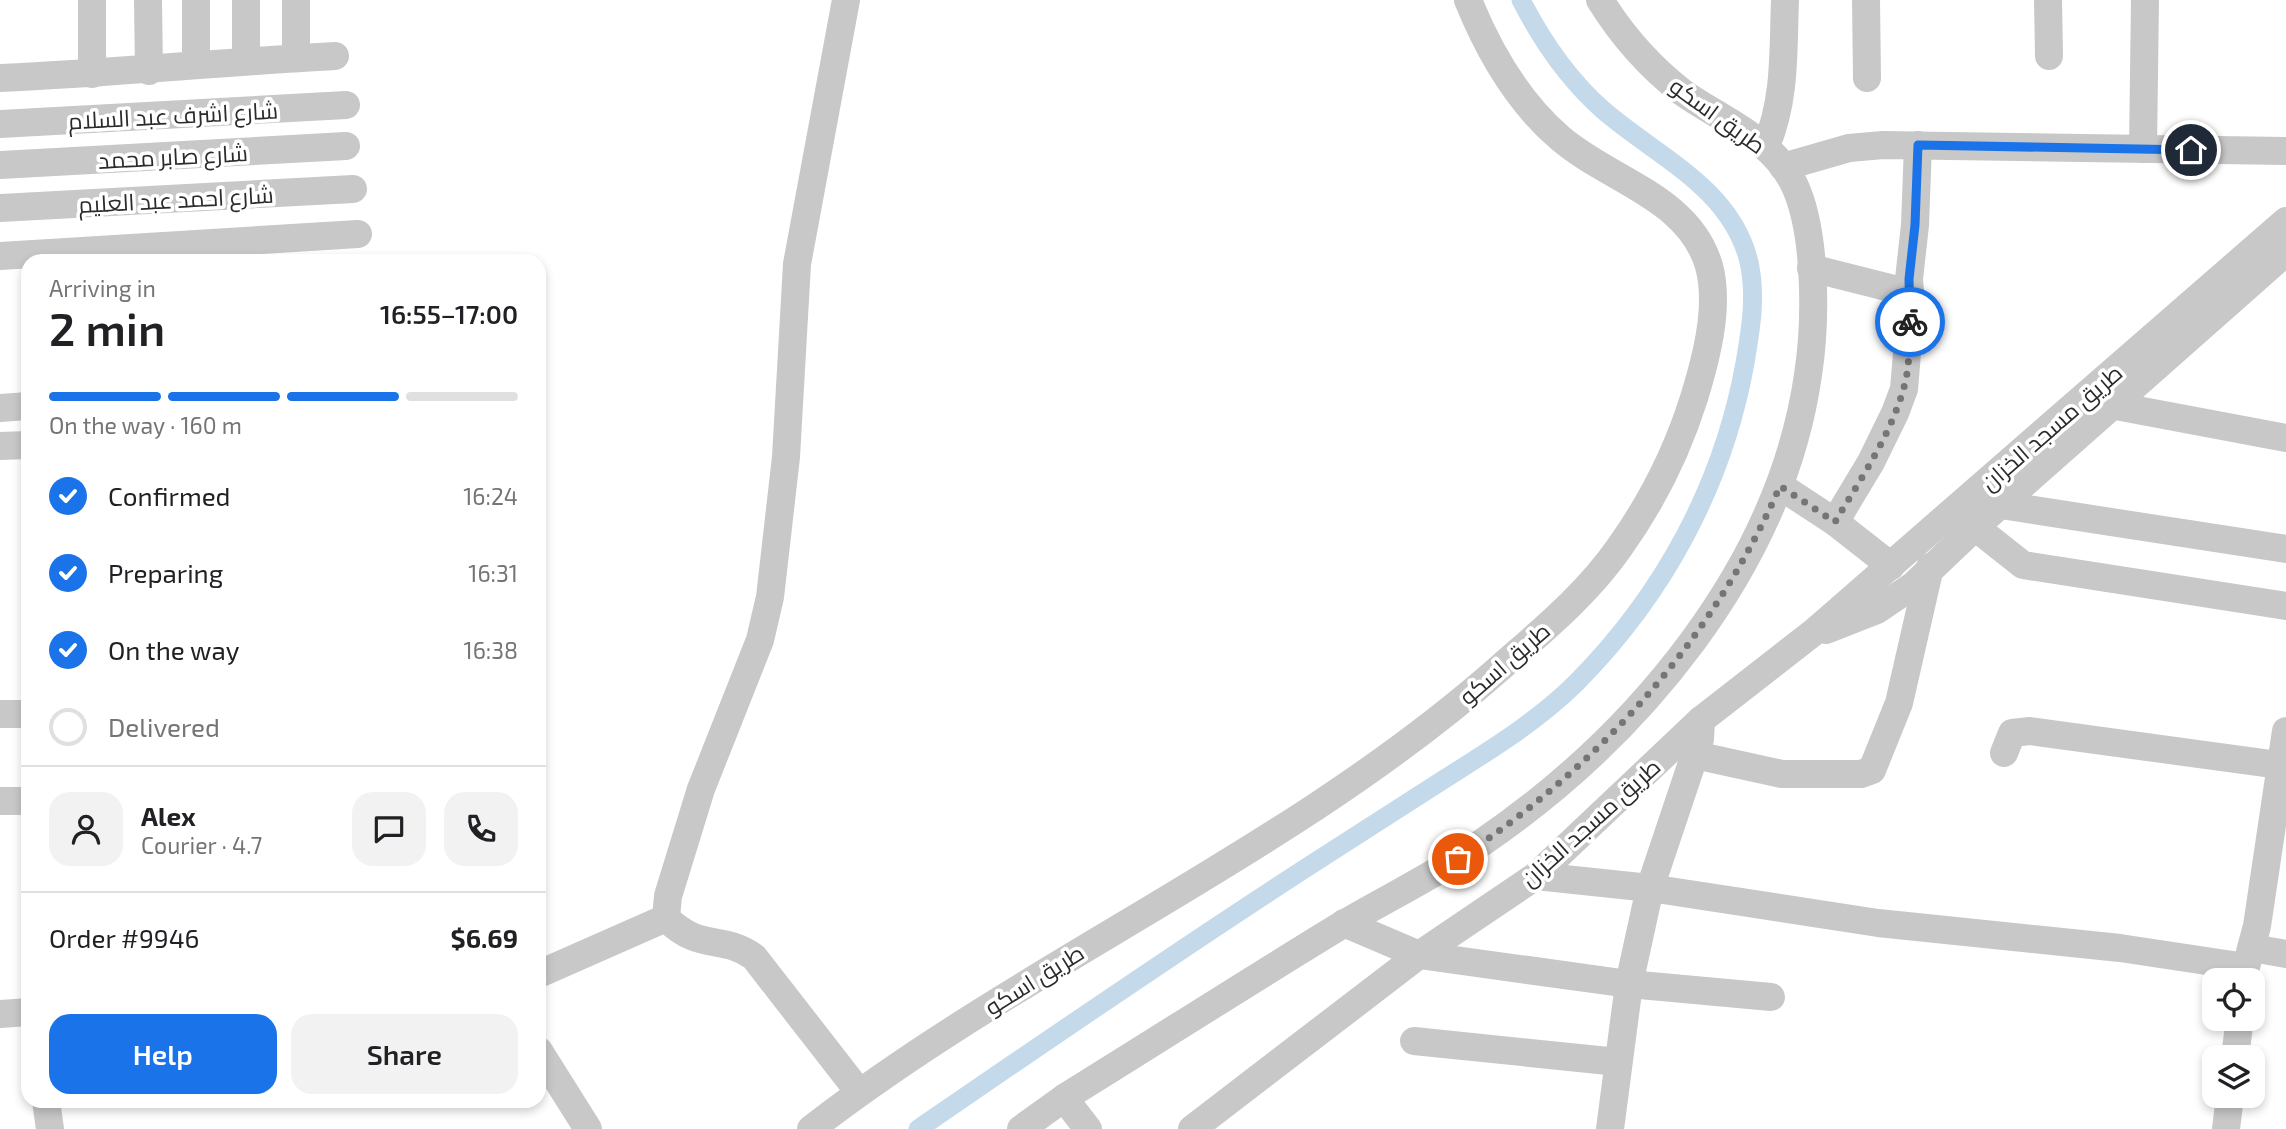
<!DOCTYPE html>
<html lang="en">
<head>
<meta charset="utf-8">
<style>
	:root { --surface:#fff; --page:#f2f2f2; --text:#202124; --muted:#757577; --line:#e0e0e0; --accent:#1a73e8 }
	body { margin:0; font-family:"Exo 2",Cairo,sans-serif; background:var(--page); color:var(--text); height:100vh; display:flex; flex-direction:column; font-size:26px; white-space:nowrap }
	* { box-sizing:border-box; margin:0 }
	p { font-size:23px; color:var(--muted) }
	.icon { flex:none; width:38px; height:38px; fill:none; stroke:currentColor; stroke-width:2; stroke-linecap:round; stroke-linejoin:round }
	.map { position:relative; flex:1; overflow:hidden }
	.drawer { position:absolute; left:21px; top:254px; width:525px; height:854px; display:flex; flex-direction:column; background:var(--surface); border-radius:21px; box-shadow:0 4px 10px #0003 }
	.drawer>* { flex:none }
	.buttons { position:absolute; left:2202px; top:968px; display:grid; gap:14px }
	.buttons a { display:grid; place-items:center; width:63px; height:63px; border-radius:14px; background:var(--surface); box-shadow:0 4px 10px #0003; font-size:35px }
	.pin { position:absolute; display:grid; place-items:center; width:60px; height:60px; color:#fff; margin:-30px; border:4px solid #fff; border-radius:50%; box-shadow:0 2px 7px #0007 }
	.courier { position:absolute; display:grid; place-items:center; width:70px; height:70px; margin:-35px; border:5px solid #1a73e8; border-radius:50%; background:#fff; color:#222; box-shadow:0 2px 9px #0007 }
	.summary em { font-style:normal; font-weight:600 }
	.summary div { display:flex; flex-direction:column-reverse }
	.summary { display:flex; align-items:center; justify-content:space-between; height:119px; padding:0 28px }
	h1 { font-size:46px; font-weight:600; line-height:52px }
	.bar { display:grid; grid-template-columns:repeat(4,1fr); gap:10px 7px; align-content:center; height:84px; padding:0 28px }
	.bar i { height:9px; border-radius:5px; background:var(--line) }
	.bar .current { background:var(--accent) }
	.bar p { grid-column:span 4 }
	.line { display:flex; align-items:center; gap:18px; padding:0 28px; border-top:2px solid var(--line) }
	.line div { flex:1 }
	.round { display:grid; place-items:center; flex:none; width:74px; height:74px; border-radius:21px; background:var(--page) }
	ol { padding:0 28px; list-style:none }
	li { display:flex; align-items:center; gap:21px; height:77px }
	li p { margin-inline-start:auto }
	li .icon { padding:7px; border-radius:50%; background:var(--accent); color:#fff; stroke-width:4 }
	li:last-child { color:var(--muted) }
	li i { width:38px; height:38px; border:4px solid var(--line); border-radius:50% }
	.cta { display:flex; gap:14px; margin-top:auto; padding:14px 28px }
	.cta a { flex:1; height:80px; border-radius:21px; background:var(--accent); color:#fff; font-size:28px; font-weight:600; line-height:80px; text-align:center }
	.cta a+a { background:var(--page); color:var(--text) }
	.map>svg:first-child { display:block }
</style>
</head>
<body>
<div class="map">
<svg width="2286" height="1129" viewBox="0 0 2286 1129">
	<rect width="100%" height="100%" fill="#fff"/>
	<g fill="none" stroke-linecap="round" stroke-linejoin="round">
		<path stroke="#c4daea" stroke-width="19" d="M 918,1129 C 1048,1040 1177,951 1309,866 C 1355,836 1401,807 1446,778 C 1492,749 1539,720 1577,682 C 1664,594 1723,485 1745,363 C 1751,328 1757,293 1748,258 C 1728,186 1656,156 1603,110 C 1569,80 1542,41 1521,0"/>
		<g stroke="#c8c8c8" stroke-width="28">
			<polyline points="148,0 149,71"/>
			<polyline points="246,0 246,60"/>
			<polyline points="296,0 296,58"/>
			<path d="M 846,0 L 797,264 L 786,457 L 770,597 L 760,640 L 701,789 L 668,896 L 666,918 C 700,952 722,934 754,957 L 859,1092"/>
			<polyline points="1866,0 1867,78"/>
			<polyline points="2048,0 2049,56"/>
			<polyline points="196,64 196,0"/>
			<polyline points="92,74 92,0"/>
			<path d="M 0,78 C 112,73 223,62 335,56"/>
			<polyline points="0,124 346,105"/>
			<path d="M 1766,146 C 1786,99 1783,50 1785,0"/>
			<polyline points="2143,149 2145,0"/>
			<polyline points="0,165 346,146"/>
			<polyline points="1783,167 1849,148 1883,145 2286,151"/>
			<polyline points="0,208 353,189"/>
			<polyline points="0,256 358,234"/>
			<polyline points="1811,268 1910,293"/>
			<polyline points="2100,403 2286,438"/>
			<polyline points="0,408 28,406"/>
			<polyline points="0,446 28,445"/>
			<polyline points="1780,486 1835,522 1891,566"/>
			<polyline points="2001,505 2286,549"/>
			<polyline points="1835,522 1871,462 1895,413 1904,389 1911,306 1909,279 1915,225 1918,145"/>
			<polyline points="1975,527 2023,565 2286,606"/>
			<polyline points="1826,630 1877,610 1914,585 1975,527 2286,252"/>
			<polyline points="0,714 27,714"/>
			<polyline points="1701,720 1700,739 1650,888 1878,923 2120,948 2246,967 2257,926 2286,731"/>
			<polyline points="2004,753 2012,733 2030,731 2279,765"/>
			<polyline points="1695,755 1782,774 1861,774 1872,770 1899,703 1930,567"/>
			<polyline points="0,801 28,801"/>
			<polyline points="1536,876 1650,888 1629,984 1610,1129"/>
			<polyline points="1344,923 1419,955 1629,984 1771,997"/>
			<polyline points="2252,948 2286,954"/>
			<polyline points="539,974 666,918"/>
			<polyline points="0,1014 28,1012"/>
			<polyline points="1414,1041 1618,1062"/>
			<polyline points="539,1051 588,1129"/>
			<polyline points="2235,1057 2240,1018"/>
			<polyline points="1064,1098 1088,1129"/>
			<polyline points="46,1101 50,1129"/>
			<path d="M 811,1129 C 1030,960 1293,851 1501,667 C 1543,630 1587,594 1619,548 C 1652,502 1677,452 1694,398 C 1706,359 1720,307 1709,266 C 1689,197 1610,181 1560,138 C 1517,101 1489,52 1468,0"/>
			<path d="M 1021,1129 L 1064,1098 C 1156,1041 1248,982 1340,926 C 1387,898 1436,875 1480,844 C 1637,737 1780,568 1808,375 C 1816,323 1817,232 1794,184 C 1772,138 1721,120 1682,92 C 1650,67 1621,34 1600,0"/>
			<polyline points="1192,1129 1419,955 1536,876 1701,720 1814,632 2286,221"/>
			<polyline points="2226,1129 2230,1096"/>
		</g>
	</g>
	<g fill="none" stroke-linecap="round" stroke-linejoin="round">
		<path stroke="#757575" stroke-width="7" stroke-dasharray="0 12.6" d="M 1458,859 C 1598,768 1713,640 1780,486 L 1835,522 C 1860,480 1891,435 1904,387 C 1910,366 1909,343 1910,322"/>
		<polyline stroke="#1a73e8" stroke-width="9" points="1910,322 1909,279 1915,225 1918,145 2191,150"/>
	</g>
	<g text-anchor="middle" dominant-baseline="central" stroke-width="7" stroke-linejoin="round" paint-order="stroke">
		<g font-size="23" fill="#2b2b2b" stroke="#fff">
			<text transform="translate(173 115) rotate(-3)">شارع اشرف عبد السلام</text>
			<text transform="translate(1718 115) rotate(36)">طريق اسكو</text>
			<text transform="translate(173 156) rotate(-3)">شارع صابر محمد</text>
			<text transform="translate(176 199) rotate(-3)">شارع احمد عبد العليم</text>
			<text transform="translate(2051 427) rotate(-41)">طريق مسجد الخزان</text>
			<text transform="translate(1504 663) rotate(-41)">طريق اسكو</text>
			<text transform="translate(1590 822) rotate(-42)">طريق مسجد الخزان</text>
			<text transform="translate(1034 979) rotate(-32)">طريق اسكو</text>
		</g>
	</g>
</svg>
<div class="buttons">
<a><svg class="icon" aria-label="locate" viewBox="0 0 24 24"><circle cx="12" cy="12" r="6"/><path d="M12 2v4M12 18v4M2 12h4M18 12h4"/></svg></a>
<a><svg class="icon" aria-label="layers" viewBox="0 0 24 24"><path d="M12 4l9 5-9 5-9-5zM3 14l9 5 9-5"/></svg></a>
</div>
<div class="pin" style="left:1458px;top:859px;background:#ea580c"><svg class="icon" aria-label="bag" viewBox="0 0 24 24"><path d="M5 8h14l-1 12H6zM9 8a3 3 0 0 1 6 0"/></svg></div>
<div class="pin" style="left:2191px;top:150px;background:#1f2937"><svg class="icon" aria-label="home" viewBox="0 0 24 24"><path d="M3 11l9-7 9 7M6 9v11h12V9"/></svg></div>
<div class="courier" style="left:1910px;top:322px"><svg class="icon" aria-label="bike" viewBox="0 0 24 24"><circle cx="6" cy="16" r="4"/><circle cx="18" cy="16" r="4"/><path d="M6 16l4-8h5l3 8M10 8l3 8H6M13 5h3"/></svg></div>
<section class="drawer">
<div class="summary"><div><h1>2 min</h1><p>Arriving in</p></div><em>16:55–17:00</em></div>
<div class="bar"><i class="current"></i><i class="current"></i><i class="current"></i><i></i><p>On the way · 160 m</p></div>
<ol>
<li><svg class="icon" aria-label="check" viewBox="0 0 24 24"><path d="M5 12l5 5 9-10"/></svg>Confirmed<p>16:24</p></li>
<li><svg class="icon" aria-label="check" viewBox="0 0 24 24"><path d="M5 12l5 5 9-10"/></svg>Preparing<p>16:31</p></li>
<li><svg class="icon" aria-label="check" viewBox="0 0 24 24"><path d="M5 12l5 5 9-10"/></svg>On the way<p>16:38</p></li>
<li><i></i>Delivered</li>
</ol>
<div class="line" style="height:126px"><a class="round"><svg class="icon" aria-label="person" viewBox="0 0 24 24"><circle cx="12" cy="8" r="4"/><path d="M4 21q1-7 8-7t8 7"/></svg></a><div><b>Alex</b><p>Courier · 4.7</p></div><a class="round"><svg class="icon" aria-label="chat" viewBox="0 0 24 24"><path d="M4 5h16v11H9l-5 4z"/></svg></a><a class="round"><svg class="icon" aria-label="phone" viewBox="0 0 24 24"><path d="M5 4h4l2 5-3 2q2 4 5 5l2-3 5 2v4C11 20 4 13 5 4z"/></svg></a></div>
<div class="line" style="height:91px"><div>Order #9946</div><b>$6.69</b></div>
<div class="cta"><a>Help</a><a>Share</a></div>
</section>
</div>
</body>
</html>
